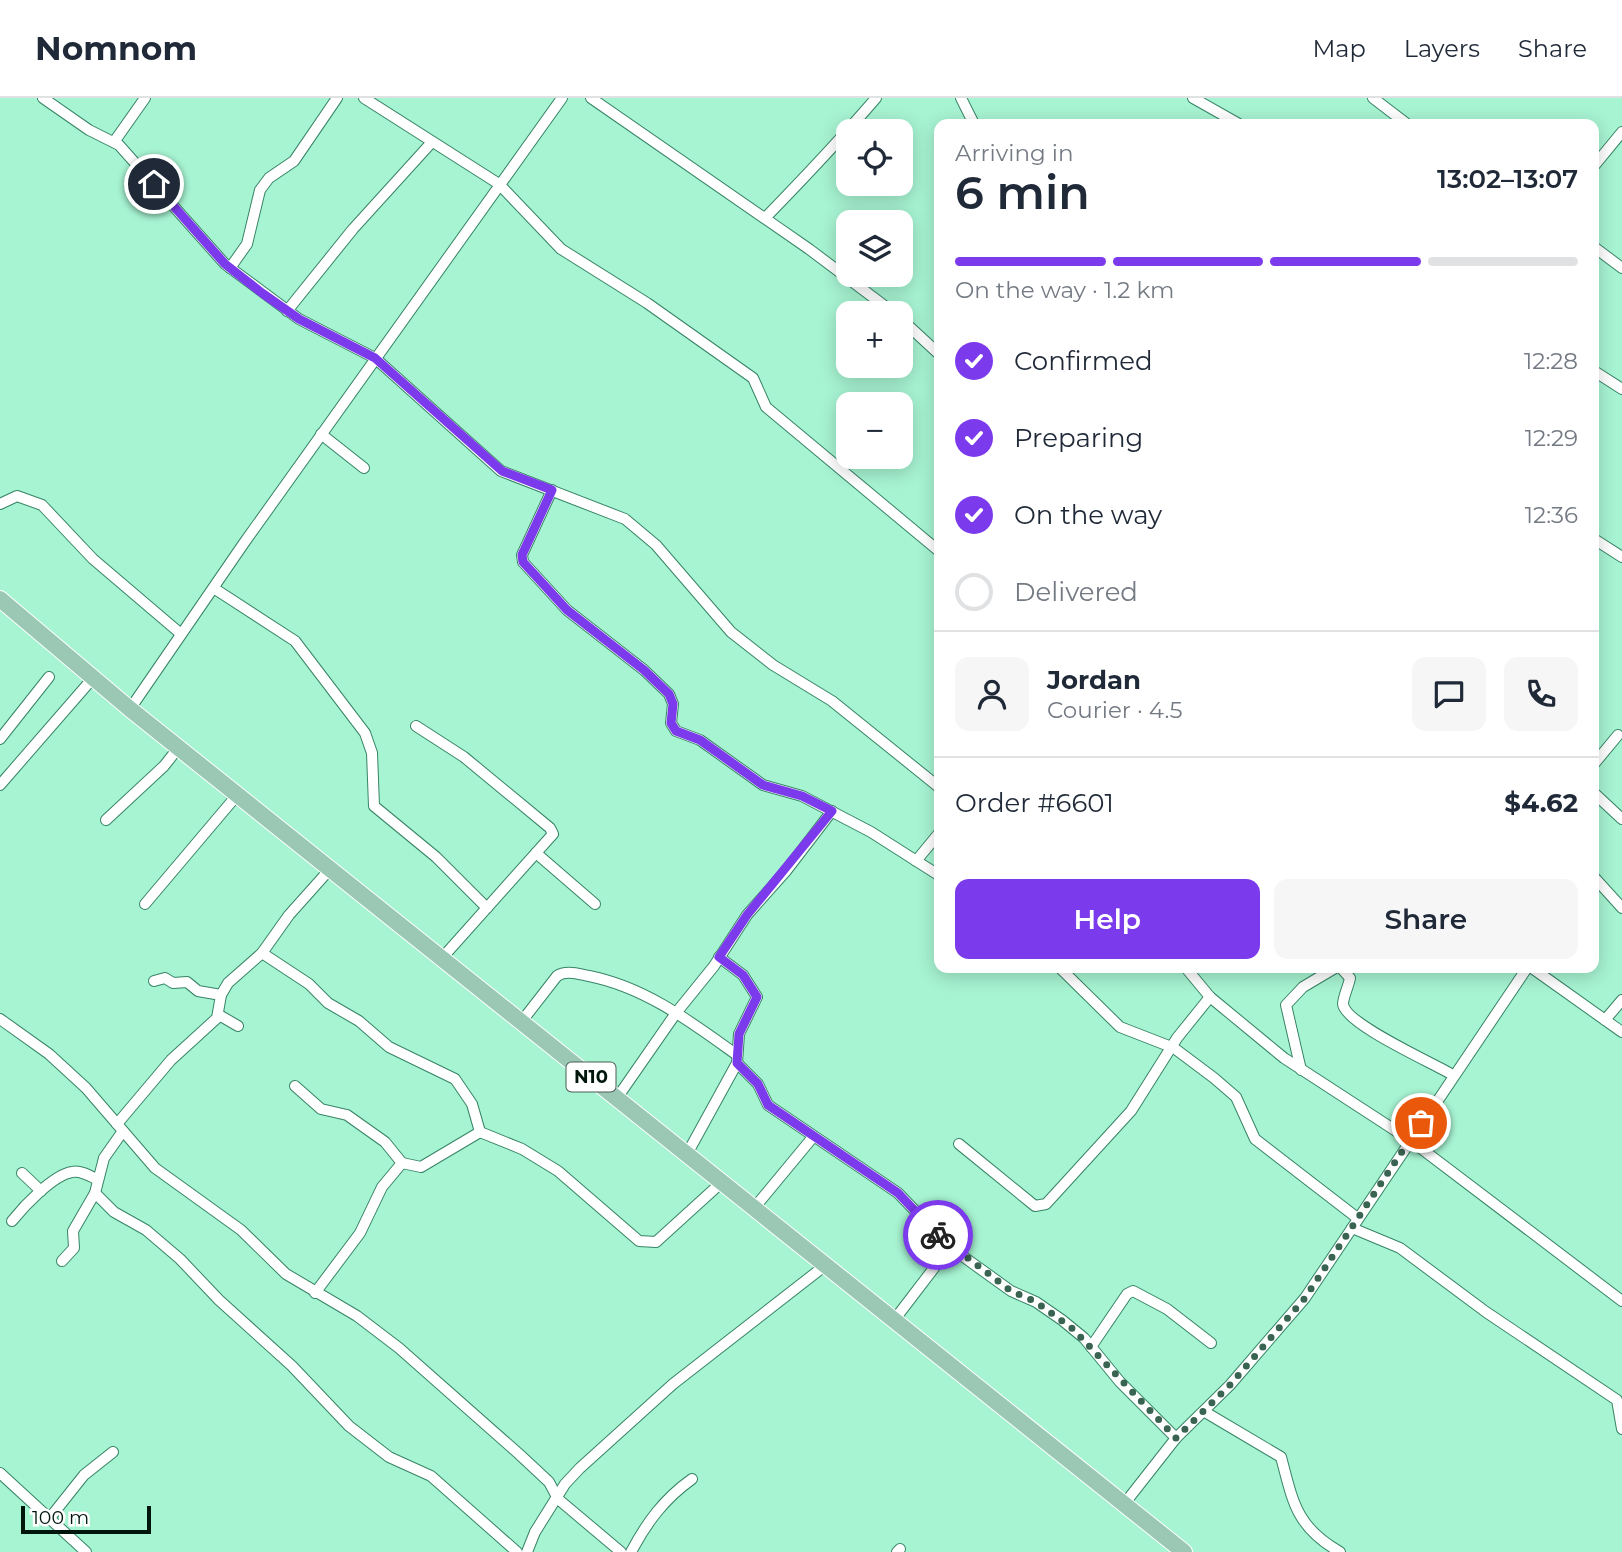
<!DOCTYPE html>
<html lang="en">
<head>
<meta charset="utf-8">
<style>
	:root { --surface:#fff; --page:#f6f6f7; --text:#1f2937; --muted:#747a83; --line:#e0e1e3; --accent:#7c3aed }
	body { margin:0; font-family:Montserrat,sans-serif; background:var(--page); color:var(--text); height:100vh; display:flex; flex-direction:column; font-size:26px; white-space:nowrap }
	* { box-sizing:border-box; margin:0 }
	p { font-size:23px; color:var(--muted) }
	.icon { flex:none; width:38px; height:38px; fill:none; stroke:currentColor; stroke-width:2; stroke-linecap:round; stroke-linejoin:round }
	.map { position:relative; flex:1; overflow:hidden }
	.side { position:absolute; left:934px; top:21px; width:665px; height:854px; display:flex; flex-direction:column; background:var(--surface); border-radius:14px; box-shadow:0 4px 18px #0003 }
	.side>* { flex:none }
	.buttons { position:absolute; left:836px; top:21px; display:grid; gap:14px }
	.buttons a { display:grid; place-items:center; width:77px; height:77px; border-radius:14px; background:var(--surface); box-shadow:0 4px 18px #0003; font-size:35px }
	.scale { position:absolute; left:21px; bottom:18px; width:130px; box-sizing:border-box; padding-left:7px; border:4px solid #00160d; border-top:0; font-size:19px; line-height:24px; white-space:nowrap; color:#00160d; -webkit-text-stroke:5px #fff; paint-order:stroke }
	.pin { position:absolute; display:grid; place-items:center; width:60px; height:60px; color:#fff; margin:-30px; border:4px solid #fff; border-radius:50%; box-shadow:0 2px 7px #0007 }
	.courier { position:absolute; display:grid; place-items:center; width:70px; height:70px; margin:-35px; border:5px solid #7c3aed; border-radius:50%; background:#fff; color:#222; box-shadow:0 2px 9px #0007 }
	.head em { font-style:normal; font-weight:600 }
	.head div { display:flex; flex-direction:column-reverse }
	.head { display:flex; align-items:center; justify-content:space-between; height:119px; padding:0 21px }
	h1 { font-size:46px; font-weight:600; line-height:52px }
	.bar { display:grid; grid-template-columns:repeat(4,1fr); gap:10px 7px; align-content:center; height:84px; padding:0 21px }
	.bar i { height:9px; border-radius:5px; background:var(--line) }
	.bar .selected { background:var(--accent) }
	.bar p { grid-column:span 4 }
	.line { display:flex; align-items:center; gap:18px; padding:0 21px; border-top:2px solid var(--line) }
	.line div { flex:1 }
	.round { display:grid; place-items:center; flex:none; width:74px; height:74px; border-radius:14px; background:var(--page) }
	ol { padding:0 21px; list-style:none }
	li { display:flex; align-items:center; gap:21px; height:77px }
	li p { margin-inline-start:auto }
	li .icon { padding:7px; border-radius:50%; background:var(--accent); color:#fff; stroke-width:4 }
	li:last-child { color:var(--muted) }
	li i { width:38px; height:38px; border:4px solid var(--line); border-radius:50% }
	.cta { display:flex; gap:14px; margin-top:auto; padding:14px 21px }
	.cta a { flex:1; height:80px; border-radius:14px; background:var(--accent); color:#fff; font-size:28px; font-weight:600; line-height:80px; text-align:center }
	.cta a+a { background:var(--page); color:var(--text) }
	header { display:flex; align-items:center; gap:42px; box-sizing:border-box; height:98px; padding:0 35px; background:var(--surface); border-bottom:2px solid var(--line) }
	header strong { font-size:33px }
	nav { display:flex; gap:38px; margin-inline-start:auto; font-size:24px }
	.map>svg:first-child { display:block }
</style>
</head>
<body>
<header>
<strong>Nomnom</strong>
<nav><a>Map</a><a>Layers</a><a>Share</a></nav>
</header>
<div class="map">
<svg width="1622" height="1454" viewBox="0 0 1622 1454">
	<rect width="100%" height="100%" fill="#a7f4d2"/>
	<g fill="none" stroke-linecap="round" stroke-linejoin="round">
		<defs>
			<g id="street">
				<polyline points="43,0 89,32 119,47 225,166 299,221 375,260 501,373 625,421 656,447 731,534 773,567 832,603 940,690"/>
				<polyline points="364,0 499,86 561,151 647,205 753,280 766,309 940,454"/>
				<polyline points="591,0 809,151 894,215"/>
				<polyline points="961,0 974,26"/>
				<polyline points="1193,0 1239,26"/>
				<polyline points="1373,0 1407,26"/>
				<polyline points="114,44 145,0"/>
				<polyline points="1594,68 1622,34"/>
				<path d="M 765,120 C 803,81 840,42 876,0"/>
				<polyline points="1594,149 1622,170"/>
				<polyline points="230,170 247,146 260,92 269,80 294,63 337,0"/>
				<polyline points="287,213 353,131 432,44"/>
				<polyline points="901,221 940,257"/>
				<polyline points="1594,273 1622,291"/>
				<polyline points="321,336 364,370"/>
				<polyline points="552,392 522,457 523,464 567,512 644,572 669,596 673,606 671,625 676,633 700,642 763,687 802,698 871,734 940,778"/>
				<polyline points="0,406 17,398 42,407 93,461 181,536"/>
				<polyline points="1594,441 1622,459"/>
				<polyline points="215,491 295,543 365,635 372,655 374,708 436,759 487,810"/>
				<polyline points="130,611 244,445 562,0"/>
				<polyline points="416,628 464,659 550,730 553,736 443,859"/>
				<polyline points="0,641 49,579"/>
				<polyline points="1594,666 1618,637"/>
				<polyline points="0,687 93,580"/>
				<polyline points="1594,695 1622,721"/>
				<polyline points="106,722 164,668 179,649"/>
				<polyline points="536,755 595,806"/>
				<polyline points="916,763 940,734"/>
				<polyline points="1594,779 1622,810"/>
				<polyline points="145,806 238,696"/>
				<polyline points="262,855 309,886 328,905 359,923 389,949 455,981 472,1006 480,1034 522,1051 558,1073 639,1143 656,1144 722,1084"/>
				<polyline points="1060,870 1120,929 1174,950 1214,980 1236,999 1255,1041 1356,1119"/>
				<polyline points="1186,870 1210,899 1284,960 1410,1042 1622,1203"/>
				<path d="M 1341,870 L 1350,880 C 1349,887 1343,899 1343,906 C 1345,926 1433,965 1453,977"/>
				<polyline points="1532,870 1622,934"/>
				<polyline points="154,883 165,880 173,885 187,884 198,893 221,897"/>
				<polyline points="219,917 238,928"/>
				<polyline points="0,921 49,956 86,990 155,1070 241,1132 286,1176 357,1218 399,1250 519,1356 549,1384 558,1401 621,1454"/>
				<polyline points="1605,922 1622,902"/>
				<path d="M 522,923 L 557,878 C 566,872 578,876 589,878 C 645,889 691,924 737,957"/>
				<polyline points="737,965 758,986 768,1007 898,1095 950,1149 895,1221"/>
				<polyline points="1301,972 1286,907 1303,889 1335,870"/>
				<polyline points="295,988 321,1011 347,1017 385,1044 402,1065"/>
				<polyline points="617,1000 676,915 714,868 747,817 786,773 832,713"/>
				<polyline points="117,1026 171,962 217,920 221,897 228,885 262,855 289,817 331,770"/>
				<polyline points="959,1046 1035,1108 1046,1106 1131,1013 1177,940 1210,899"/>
				<polyline points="687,1056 737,965 739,936 757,899 743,877 719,859"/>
				<polyline points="22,1075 41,1093"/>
				<polyline points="95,1095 114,1114 146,1132 180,1161 219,1202 292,1268 349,1328 389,1359 431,1378 517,1454"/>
				<polyline points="755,1109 813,1039"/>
				<path d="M 12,1123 C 24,1108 53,1077 72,1074 C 81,1072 90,1078 98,1082"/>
				<polyline points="1352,1130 1400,1150 1486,1214 1617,1302 1622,1331"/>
				<polyline points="950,1149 1011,1193 1036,1204 1062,1222 1084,1240 1120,1284 1176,1340"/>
				<polyline points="62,1163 74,1150 73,1133 95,1095 104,1060 123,1033"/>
				<polyline points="315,1195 360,1135 382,1089 402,1065 421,1069 480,1034"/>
				<polyline points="1091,1249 1127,1196 1133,1193 1167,1211 1211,1245"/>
				<path d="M 1205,1314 L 1281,1359 C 1293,1404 1296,1429 1340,1454"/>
				<polyline points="0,1375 86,1454"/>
				<polyline points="1125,1405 1176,1340 1230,1287 1305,1200 1527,870"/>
				<polyline points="49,1421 84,1377 113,1354"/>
				<polyline points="527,1454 535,1434 565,1386 580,1370 673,1286 827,1166"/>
				<path d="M 631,1454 C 647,1424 664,1401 692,1381"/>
				<polyline points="897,1454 900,1451"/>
			</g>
			<polyline id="primary" points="0,501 130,611 1184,1454"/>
		</defs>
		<use href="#street" stroke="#368466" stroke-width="12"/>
		<use href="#primary" stroke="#fff" stroke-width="18"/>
		<use href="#street" stroke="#fff" stroke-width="10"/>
		<use href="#primary" stroke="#9ac8b5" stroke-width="16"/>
	</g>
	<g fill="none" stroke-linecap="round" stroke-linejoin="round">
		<polyline stroke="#3a6452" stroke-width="7" stroke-dasharray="0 12.6" points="938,1137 1011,1193 1036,1204 1073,1231 1176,1340 1230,1287 1305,1200 1421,1025"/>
		<polyline stroke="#7c3aed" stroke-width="9" points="154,86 225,166 262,195 299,221 375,260 502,373 552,392 522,457 523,464 567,512 644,572 669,596 673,606 671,625 676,633 700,642 763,687 802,698 832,713 747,817 719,859 743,877 757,899 739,936 737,965 758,986 768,1007 898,1095 938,1137"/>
	</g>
	<g text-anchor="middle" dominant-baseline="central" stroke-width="7" stroke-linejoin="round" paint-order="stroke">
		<rect fill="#fff" stroke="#4c5c56" stroke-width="2" x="566.5" y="964.5" width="49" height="29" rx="5"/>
		<g font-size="18" font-weight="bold" fill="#00160d">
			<text x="591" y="979">N10</text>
		</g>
	</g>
</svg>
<div class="buttons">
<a><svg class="icon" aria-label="locate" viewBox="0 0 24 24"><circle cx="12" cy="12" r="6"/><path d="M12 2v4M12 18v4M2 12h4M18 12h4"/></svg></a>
<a><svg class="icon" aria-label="layers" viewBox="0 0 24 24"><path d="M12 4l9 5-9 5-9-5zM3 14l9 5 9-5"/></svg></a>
<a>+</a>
<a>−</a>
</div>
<div class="scale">100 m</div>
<div class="pin" style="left:1421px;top:1025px;background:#ea580c"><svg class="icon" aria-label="bag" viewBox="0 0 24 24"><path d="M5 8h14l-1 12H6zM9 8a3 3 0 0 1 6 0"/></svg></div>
<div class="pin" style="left:154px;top:86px;background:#1f2937"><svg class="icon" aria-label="home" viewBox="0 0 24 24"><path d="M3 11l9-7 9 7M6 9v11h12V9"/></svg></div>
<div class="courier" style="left:938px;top:1137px"><svg class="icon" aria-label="bike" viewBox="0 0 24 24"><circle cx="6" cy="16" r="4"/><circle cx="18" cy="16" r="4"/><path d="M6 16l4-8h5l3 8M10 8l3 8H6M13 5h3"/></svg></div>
<section class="side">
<div class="head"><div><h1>6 min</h1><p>Arriving in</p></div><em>13:02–13:07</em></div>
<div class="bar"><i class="selected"></i><i class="selected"></i><i class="selected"></i><i></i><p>On the way · 1.2 km</p></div>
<ol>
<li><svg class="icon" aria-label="check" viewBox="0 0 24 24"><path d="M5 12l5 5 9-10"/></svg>Confirmed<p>12:28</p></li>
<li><svg class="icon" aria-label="check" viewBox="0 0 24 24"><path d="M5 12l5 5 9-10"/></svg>Preparing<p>12:29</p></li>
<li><svg class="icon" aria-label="check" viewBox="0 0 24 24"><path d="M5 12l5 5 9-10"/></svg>On the way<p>12:36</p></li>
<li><i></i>Delivered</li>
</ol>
<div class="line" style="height:126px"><a class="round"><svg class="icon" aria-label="person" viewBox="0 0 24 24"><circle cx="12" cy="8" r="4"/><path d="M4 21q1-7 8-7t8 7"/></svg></a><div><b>Jordan</b><p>Courier · 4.5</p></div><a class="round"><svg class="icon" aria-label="chat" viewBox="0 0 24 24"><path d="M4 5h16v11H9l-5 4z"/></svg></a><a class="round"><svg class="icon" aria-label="phone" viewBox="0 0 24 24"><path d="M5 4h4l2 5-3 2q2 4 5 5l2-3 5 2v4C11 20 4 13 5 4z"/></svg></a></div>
<div class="line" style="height:91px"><div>Order #6601</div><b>$4.62</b></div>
<div class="cta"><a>Help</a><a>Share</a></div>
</section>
</div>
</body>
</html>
